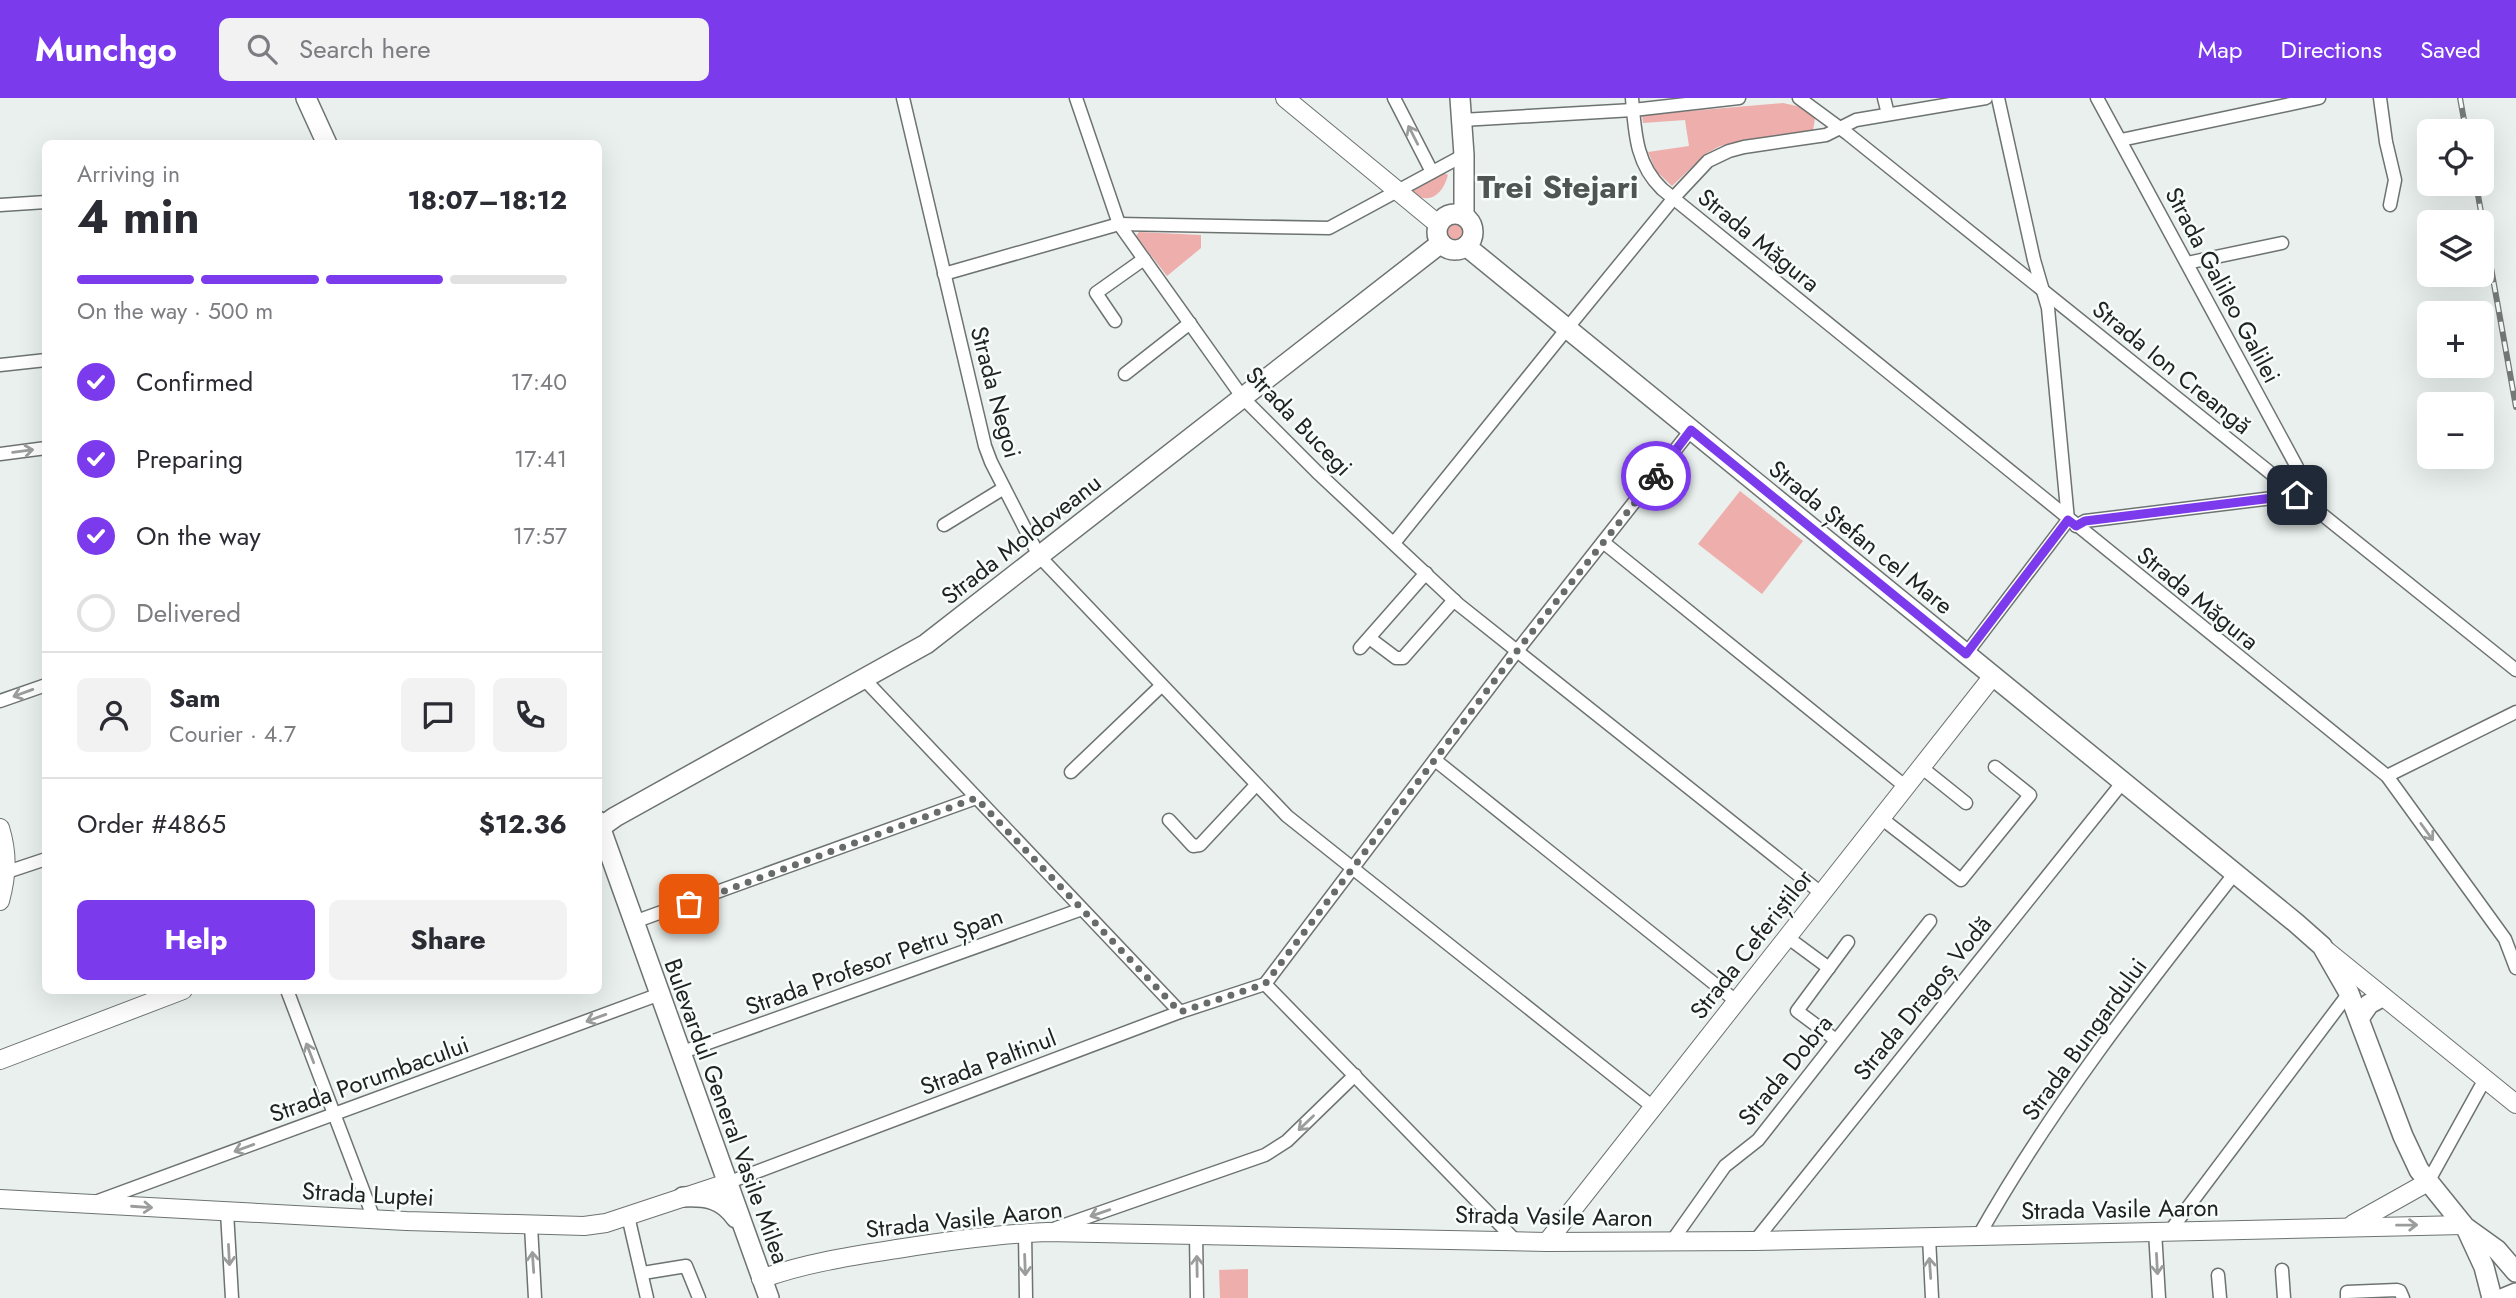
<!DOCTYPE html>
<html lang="en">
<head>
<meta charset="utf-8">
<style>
	:root { --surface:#fff; --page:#f2f2f3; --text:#2b2b33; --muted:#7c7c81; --line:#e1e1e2; --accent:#7c3aed }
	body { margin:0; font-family:Jost,sans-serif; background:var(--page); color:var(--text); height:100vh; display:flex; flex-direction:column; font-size:26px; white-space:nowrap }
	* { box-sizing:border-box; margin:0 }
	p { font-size:23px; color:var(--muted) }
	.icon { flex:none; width:38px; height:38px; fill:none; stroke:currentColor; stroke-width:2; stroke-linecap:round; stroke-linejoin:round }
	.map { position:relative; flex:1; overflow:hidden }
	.side { position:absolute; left:42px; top:42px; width:560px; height:854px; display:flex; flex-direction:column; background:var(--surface); border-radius:10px; box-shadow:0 7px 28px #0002 }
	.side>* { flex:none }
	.controls { position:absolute; left:2417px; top:21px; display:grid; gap:14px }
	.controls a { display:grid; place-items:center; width:77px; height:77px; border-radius:10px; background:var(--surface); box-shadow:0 7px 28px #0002; font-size:35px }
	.pin { position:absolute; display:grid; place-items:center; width:60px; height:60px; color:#fff; margin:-30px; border-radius:14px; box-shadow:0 4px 10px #0006 }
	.courier { position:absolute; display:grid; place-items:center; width:70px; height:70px; margin:-35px; border:5px solid #7c3aed; border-radius:50%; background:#fff; color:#222; box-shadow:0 2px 9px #0007 }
	.head em { font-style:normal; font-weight:700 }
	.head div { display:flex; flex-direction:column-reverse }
	.head { display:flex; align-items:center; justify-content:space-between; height:119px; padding:0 35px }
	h1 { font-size:46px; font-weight:700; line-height:52px }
	.bar { display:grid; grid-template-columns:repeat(4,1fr); gap:10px 7px; align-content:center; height:84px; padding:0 35px }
	.bar i { height:9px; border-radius:5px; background:var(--line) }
	.bar .active { background:var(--accent) }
	.bar p { grid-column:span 4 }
	.line { display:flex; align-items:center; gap:18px; padding:0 35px; border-top:2px solid var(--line) }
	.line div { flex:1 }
	.round { display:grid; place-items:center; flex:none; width:74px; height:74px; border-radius:10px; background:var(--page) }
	ol { padding:0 35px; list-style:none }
	li { display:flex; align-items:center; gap:21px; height:77px }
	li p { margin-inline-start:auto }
	li .icon { padding:7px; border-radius:50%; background:var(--accent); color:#fff; stroke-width:4 }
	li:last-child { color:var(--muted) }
	li i { width:38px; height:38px; border:4px solid var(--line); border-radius:50% }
	.action { display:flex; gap:14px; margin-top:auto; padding:14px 35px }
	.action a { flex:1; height:80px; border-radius:10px; background:var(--accent); color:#fff; font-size:28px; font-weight:700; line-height:80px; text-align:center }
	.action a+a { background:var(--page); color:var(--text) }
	header { display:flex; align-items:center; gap:42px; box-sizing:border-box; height:98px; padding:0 35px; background:var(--accent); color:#fff }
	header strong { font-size:33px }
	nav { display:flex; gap:38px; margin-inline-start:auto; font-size:24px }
	.search { width:490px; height:63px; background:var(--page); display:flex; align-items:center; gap:18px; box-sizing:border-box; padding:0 24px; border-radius:10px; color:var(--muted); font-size:26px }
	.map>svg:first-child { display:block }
</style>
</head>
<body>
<header>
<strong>Munchgo</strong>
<div class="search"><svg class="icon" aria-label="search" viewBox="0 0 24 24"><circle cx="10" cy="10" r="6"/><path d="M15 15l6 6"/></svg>Search here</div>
<nav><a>Map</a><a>Directions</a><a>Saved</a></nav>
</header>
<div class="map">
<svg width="2516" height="1200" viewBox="0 0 2516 1200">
	<rect width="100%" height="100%" fill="#e9f0ed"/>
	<g fill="#eeaeac">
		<polygon points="1783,5 1801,9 1815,20 1813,33 1720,48 1707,55 1672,88 1656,73 1648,54 1689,48 1685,22 1643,25 1642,17"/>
		<path d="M 1442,74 L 1448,77 C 1443,95 1431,107 1414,96 L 1413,90 Z"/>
		<circle cx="1455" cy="133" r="9"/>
		<polygon points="1139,134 1201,137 1201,150 1167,178 1136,138"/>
		<polygon points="1740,393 1803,443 1762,496 1698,446"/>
		<polygon points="1248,1171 1248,1200 1220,1200 1219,1172"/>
	</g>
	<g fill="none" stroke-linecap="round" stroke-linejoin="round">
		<defs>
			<g id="street">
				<polyline points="903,0 985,348 991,364 1039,458 1287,718 1653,1009"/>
				<polyline points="1076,0 1119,126 1243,300 1317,374 1458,506 1821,795"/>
				<polyline points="1394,0 1432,74"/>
				<path d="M 1632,0 C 1635,35 1636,66 1662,91 L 2387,678 L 2505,841 L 2516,870"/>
				<polyline points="1799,0 1848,36 2516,572"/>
				<polyline points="1884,0 1888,16"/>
				<polyline points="2380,0 2386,44 2395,82 2390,107"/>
				<polyline points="1462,22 1633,12 1739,0"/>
				<polyline points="2121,42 2319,0"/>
				<polyline points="0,107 46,104"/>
				<polyline points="2187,165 2282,145"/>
				<polyline points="944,176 1119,126 1329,130 1464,57"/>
				<polyline points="1115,223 1096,195 1144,161"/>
				<polyline points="0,267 46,262"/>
				<polyline points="1125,276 1190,225"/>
				<polyline points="0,356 46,350"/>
				<polyline points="944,427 1004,390"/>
				<polyline points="2076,428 2085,423 2297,397 2300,387 2297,369 2097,0"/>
				<polyline points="1603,444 1906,689"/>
				<polyline points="1394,445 1574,222 1678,95 1708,63 1729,53 1744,49 1826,37 1856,22 1986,0"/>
				<polyline points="1372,542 1396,560 1403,560 1454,502"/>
				<polyline points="1360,550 1426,475"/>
				<polyline points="1966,556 2068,422 2048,210 2034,162 1998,0"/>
				<polyline points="864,581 1180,914"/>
				<polyline points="0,603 46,587"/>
				<polyline points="1435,662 1736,903"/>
				<polyline points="1921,669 1966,705"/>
				<polyline points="1071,674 1161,588"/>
				<polyline points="2387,678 2516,614"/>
				<polyline points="1881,720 1961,782 2030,697 1995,669"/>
				<polyline points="1169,722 1193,748 1200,747 1256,687"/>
				<polyline points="7,774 46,761"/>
				<polyline points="634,824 976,700"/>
				<polyline points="1787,839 1829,870"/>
				<polyline points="1265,886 1517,553 1691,332"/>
				<polyline points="1265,886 1516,1143"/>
				<polyline points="287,892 374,1121"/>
				<polyline points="1836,942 1797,913 1848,844"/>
				<polyline points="680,955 1082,811"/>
				<polyline points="2428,1084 2485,981"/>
				<polyline points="727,1085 1180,914 1265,886"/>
				<polyline points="98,1103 660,896"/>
				<polyline points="227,1114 232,1200"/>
				<polyline points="628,1118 647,1200"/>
				<polyline points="531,1128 535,1200"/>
				<polyline points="1056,1130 1265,1057 1287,1043 1355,977"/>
				<polyline points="2155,1133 2159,1200"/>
				<polyline points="2170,1133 2349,895"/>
				<polyline points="1025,1134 1026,1200"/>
				<polyline points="1196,1136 1197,1200"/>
				<polyline points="1929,1139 1932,1200"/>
				<path d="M 1978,1139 C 2051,1009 2143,892 2235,775"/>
				<polyline points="1672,1143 1725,1068 1758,1042 1930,823"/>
				<polyline points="1755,1143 2122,685"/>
				<polyline points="2282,1172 2284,1200"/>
				<polyline points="643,1175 686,1168 699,1200"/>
				<polyline points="2218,1177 2220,1200"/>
				<polyline points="2347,1200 2347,1194 2397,1192 2400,1193 2403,1200"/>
			</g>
			<g id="secondary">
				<polyline points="1285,0 1439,127"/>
				<path d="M 0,730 C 8,756 7,777 0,803"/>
				<polyline points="2327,853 2516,1006"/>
				<polyline points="0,962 183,892"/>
				<polyline points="0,1101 406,1123 584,1128 606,1125 727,1085"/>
				<polyline points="2353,1126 2428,1084"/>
				<polyline points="1547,1144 1993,578"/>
				<path d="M 761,1181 C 805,1165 852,1158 897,1151 C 947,1143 997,1136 1047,1134 L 1547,1144 L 1755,1143 L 2464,1127"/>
			</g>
			<g id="primary">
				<polyline points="306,0 327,46"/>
				<polyline points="1460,0 1464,57 1464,118"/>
				<circle cx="1455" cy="134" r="18"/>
				<polyline points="1466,148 2296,825 2322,848 2349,895 2403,1038 2419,1072 2465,1129 2497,1152 2516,1174"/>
				<polyline points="598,723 769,1200"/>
				<polyline points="601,729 615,719 926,546 1441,145"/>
				<polyline points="2360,919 2369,906 2382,899"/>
				<path d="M 683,1099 C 706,1098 722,1100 736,1120"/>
				<polyline points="2466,1130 2484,1169 2492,1200"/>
				<polyline points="2504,1200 2516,1195"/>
			</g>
		</defs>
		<use href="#street" stroke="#6d7371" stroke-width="15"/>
		<use href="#secondary" stroke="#6d7371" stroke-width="20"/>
		<use href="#primary" stroke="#6d7371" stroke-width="22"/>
		<use href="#street" stroke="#fff" stroke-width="12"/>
		<use href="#secondary" stroke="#fff" stroke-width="18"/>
		<use href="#primary" stroke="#fff" stroke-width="19"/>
		<defs>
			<g id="rail">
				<polyline points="2460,0 2466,33"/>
				<polyline points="2476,86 2516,309"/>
			</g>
		</defs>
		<use href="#rail" stroke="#757978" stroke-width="6"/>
		<use href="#rail" stroke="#f6fdfa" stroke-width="3.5" stroke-dasharray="10" stroke-linecap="butt"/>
	</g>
	<defs><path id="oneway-shaft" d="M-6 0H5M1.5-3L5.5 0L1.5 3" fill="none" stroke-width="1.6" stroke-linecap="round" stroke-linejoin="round" transform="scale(1.75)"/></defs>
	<g stroke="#9b9c9c">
		<use href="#oneway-shaft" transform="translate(1413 37) rotate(-117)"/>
		<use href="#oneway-shaft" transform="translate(23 353) rotate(-7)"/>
		<use href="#oneway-shaft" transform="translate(23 595) rotate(160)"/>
		<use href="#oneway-shaft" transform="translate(2427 734) rotate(54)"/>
		<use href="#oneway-shaft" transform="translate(596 920) rotate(160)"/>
		<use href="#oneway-shaft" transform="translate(310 955) rotate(-111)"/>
		<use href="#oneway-shaft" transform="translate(1306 1025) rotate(136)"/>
		<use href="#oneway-shaft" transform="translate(244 1050) rotate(160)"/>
		<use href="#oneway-shaft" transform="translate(142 1109) rotate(4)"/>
		<use href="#oneway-shaft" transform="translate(1100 1115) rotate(161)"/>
		<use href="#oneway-shaft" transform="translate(2407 1127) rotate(-1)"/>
		<use href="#oneway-shaft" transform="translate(229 1157) rotate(87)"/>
		<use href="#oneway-shaft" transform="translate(533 1164) rotate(-94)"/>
		<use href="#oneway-shaft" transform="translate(2157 1166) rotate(87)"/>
		<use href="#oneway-shaft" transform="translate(1025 1167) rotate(88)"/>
		<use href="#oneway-shaft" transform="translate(1197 1168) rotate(-91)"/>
		<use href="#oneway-shaft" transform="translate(1930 1170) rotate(-94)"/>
	</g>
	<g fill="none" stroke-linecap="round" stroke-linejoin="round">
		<polyline stroke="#676b6a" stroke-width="7" stroke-dasharray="0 12.6" points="689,806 976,700 1180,914 1265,886 1517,553 1656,378"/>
		<polyline stroke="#7c3aed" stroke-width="9" points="1656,378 1691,332 1966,556 2068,422 2076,428 2085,423 2297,397"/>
	</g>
	<g text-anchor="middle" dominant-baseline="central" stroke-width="5" stroke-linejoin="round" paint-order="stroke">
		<g font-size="24" fill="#212323" stroke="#f6fdfa">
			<text transform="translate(1759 142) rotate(39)">Strada Măgura</text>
			<text transform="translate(2223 187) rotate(62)">Strada Galileo Galilei</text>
			<text transform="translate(2172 269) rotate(39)">Strada Ion Creangă</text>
			<text transform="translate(996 294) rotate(75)">Strada Negoi</text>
			<text transform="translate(1299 323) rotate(46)">Strada Bucegi</text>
			<text transform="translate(1861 439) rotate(39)">Strada Ștefan cel Mare</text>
			<text transform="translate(1021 441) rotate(-38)">Strada Moldoveanu</text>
			<text transform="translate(2198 500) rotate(39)">Strada Măgura</text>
			<text transform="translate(1751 846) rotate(-52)">Strada Ceferiștilor</text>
			<text transform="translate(874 863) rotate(-20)">Strada Profesor Petru Șpan</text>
			<text transform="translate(1922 900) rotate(-51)">Strada Dragoș Vodă</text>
			<text transform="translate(2084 941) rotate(-54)">Strada Bungardului</text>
			<text transform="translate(988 964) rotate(-21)">Strada Paltinul</text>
			<text transform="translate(1785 972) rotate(-51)">Strada Dobra</text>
			<text transform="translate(369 981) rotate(-20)">Strada Porumbacului</text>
			<text transform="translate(727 1013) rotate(70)">Bulevardul General Vasile Milea</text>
			<text transform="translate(368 1096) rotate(3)">Strada Luptei</text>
			<text transform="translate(2120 1111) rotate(-1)">Strada Vasile Aaron</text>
			<text transform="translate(1554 1118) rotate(1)">Strada Vasile Aaron</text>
			<text transform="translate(964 1121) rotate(-6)">Strada Vasile Aaron</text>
		</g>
		<g font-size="32" font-weight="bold" fill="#4f5553" stroke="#f6fdfa">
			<text x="1558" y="89">Trei Stejari</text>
		</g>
	</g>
</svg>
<div class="controls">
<a><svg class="icon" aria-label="locate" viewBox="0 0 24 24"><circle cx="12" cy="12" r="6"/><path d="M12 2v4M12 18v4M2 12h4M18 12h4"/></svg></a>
<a><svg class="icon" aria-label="layers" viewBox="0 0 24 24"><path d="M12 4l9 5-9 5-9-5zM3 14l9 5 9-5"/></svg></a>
<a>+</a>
<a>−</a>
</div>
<div class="pin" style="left:689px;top:806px;background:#ea580c"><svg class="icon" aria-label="bag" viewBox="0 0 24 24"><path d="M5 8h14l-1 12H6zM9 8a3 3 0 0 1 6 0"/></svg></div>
<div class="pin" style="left:2297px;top:397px;background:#1f2937"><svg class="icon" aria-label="home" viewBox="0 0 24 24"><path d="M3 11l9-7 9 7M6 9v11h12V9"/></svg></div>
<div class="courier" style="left:1656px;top:378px"><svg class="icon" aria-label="bike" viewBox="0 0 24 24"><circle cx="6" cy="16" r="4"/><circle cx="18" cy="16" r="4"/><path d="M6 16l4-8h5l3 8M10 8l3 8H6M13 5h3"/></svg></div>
<section class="side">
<div class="head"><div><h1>4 min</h1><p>Arriving in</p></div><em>18:07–18:12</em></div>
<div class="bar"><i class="active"></i><i class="active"></i><i class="active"></i><i></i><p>On the way · 500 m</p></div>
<ol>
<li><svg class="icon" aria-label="check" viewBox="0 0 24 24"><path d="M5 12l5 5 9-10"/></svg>Confirmed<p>17:40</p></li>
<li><svg class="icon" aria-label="check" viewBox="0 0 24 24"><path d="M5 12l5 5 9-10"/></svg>Preparing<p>17:41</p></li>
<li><svg class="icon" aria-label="check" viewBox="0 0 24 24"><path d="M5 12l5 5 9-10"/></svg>On the way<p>17:57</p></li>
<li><i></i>Delivered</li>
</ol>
<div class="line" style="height:126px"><a class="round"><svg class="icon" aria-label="person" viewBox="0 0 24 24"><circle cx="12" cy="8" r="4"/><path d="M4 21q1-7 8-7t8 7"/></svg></a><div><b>Sam</b><p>Courier · 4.7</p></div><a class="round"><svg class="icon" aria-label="chat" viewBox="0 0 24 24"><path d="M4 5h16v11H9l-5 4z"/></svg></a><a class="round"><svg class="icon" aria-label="phone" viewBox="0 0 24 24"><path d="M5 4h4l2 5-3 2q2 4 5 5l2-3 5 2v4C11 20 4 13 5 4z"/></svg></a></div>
<div class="line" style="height:91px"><div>Order #4865</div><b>$12.36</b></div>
<div class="action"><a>Help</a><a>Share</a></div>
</section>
</div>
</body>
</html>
